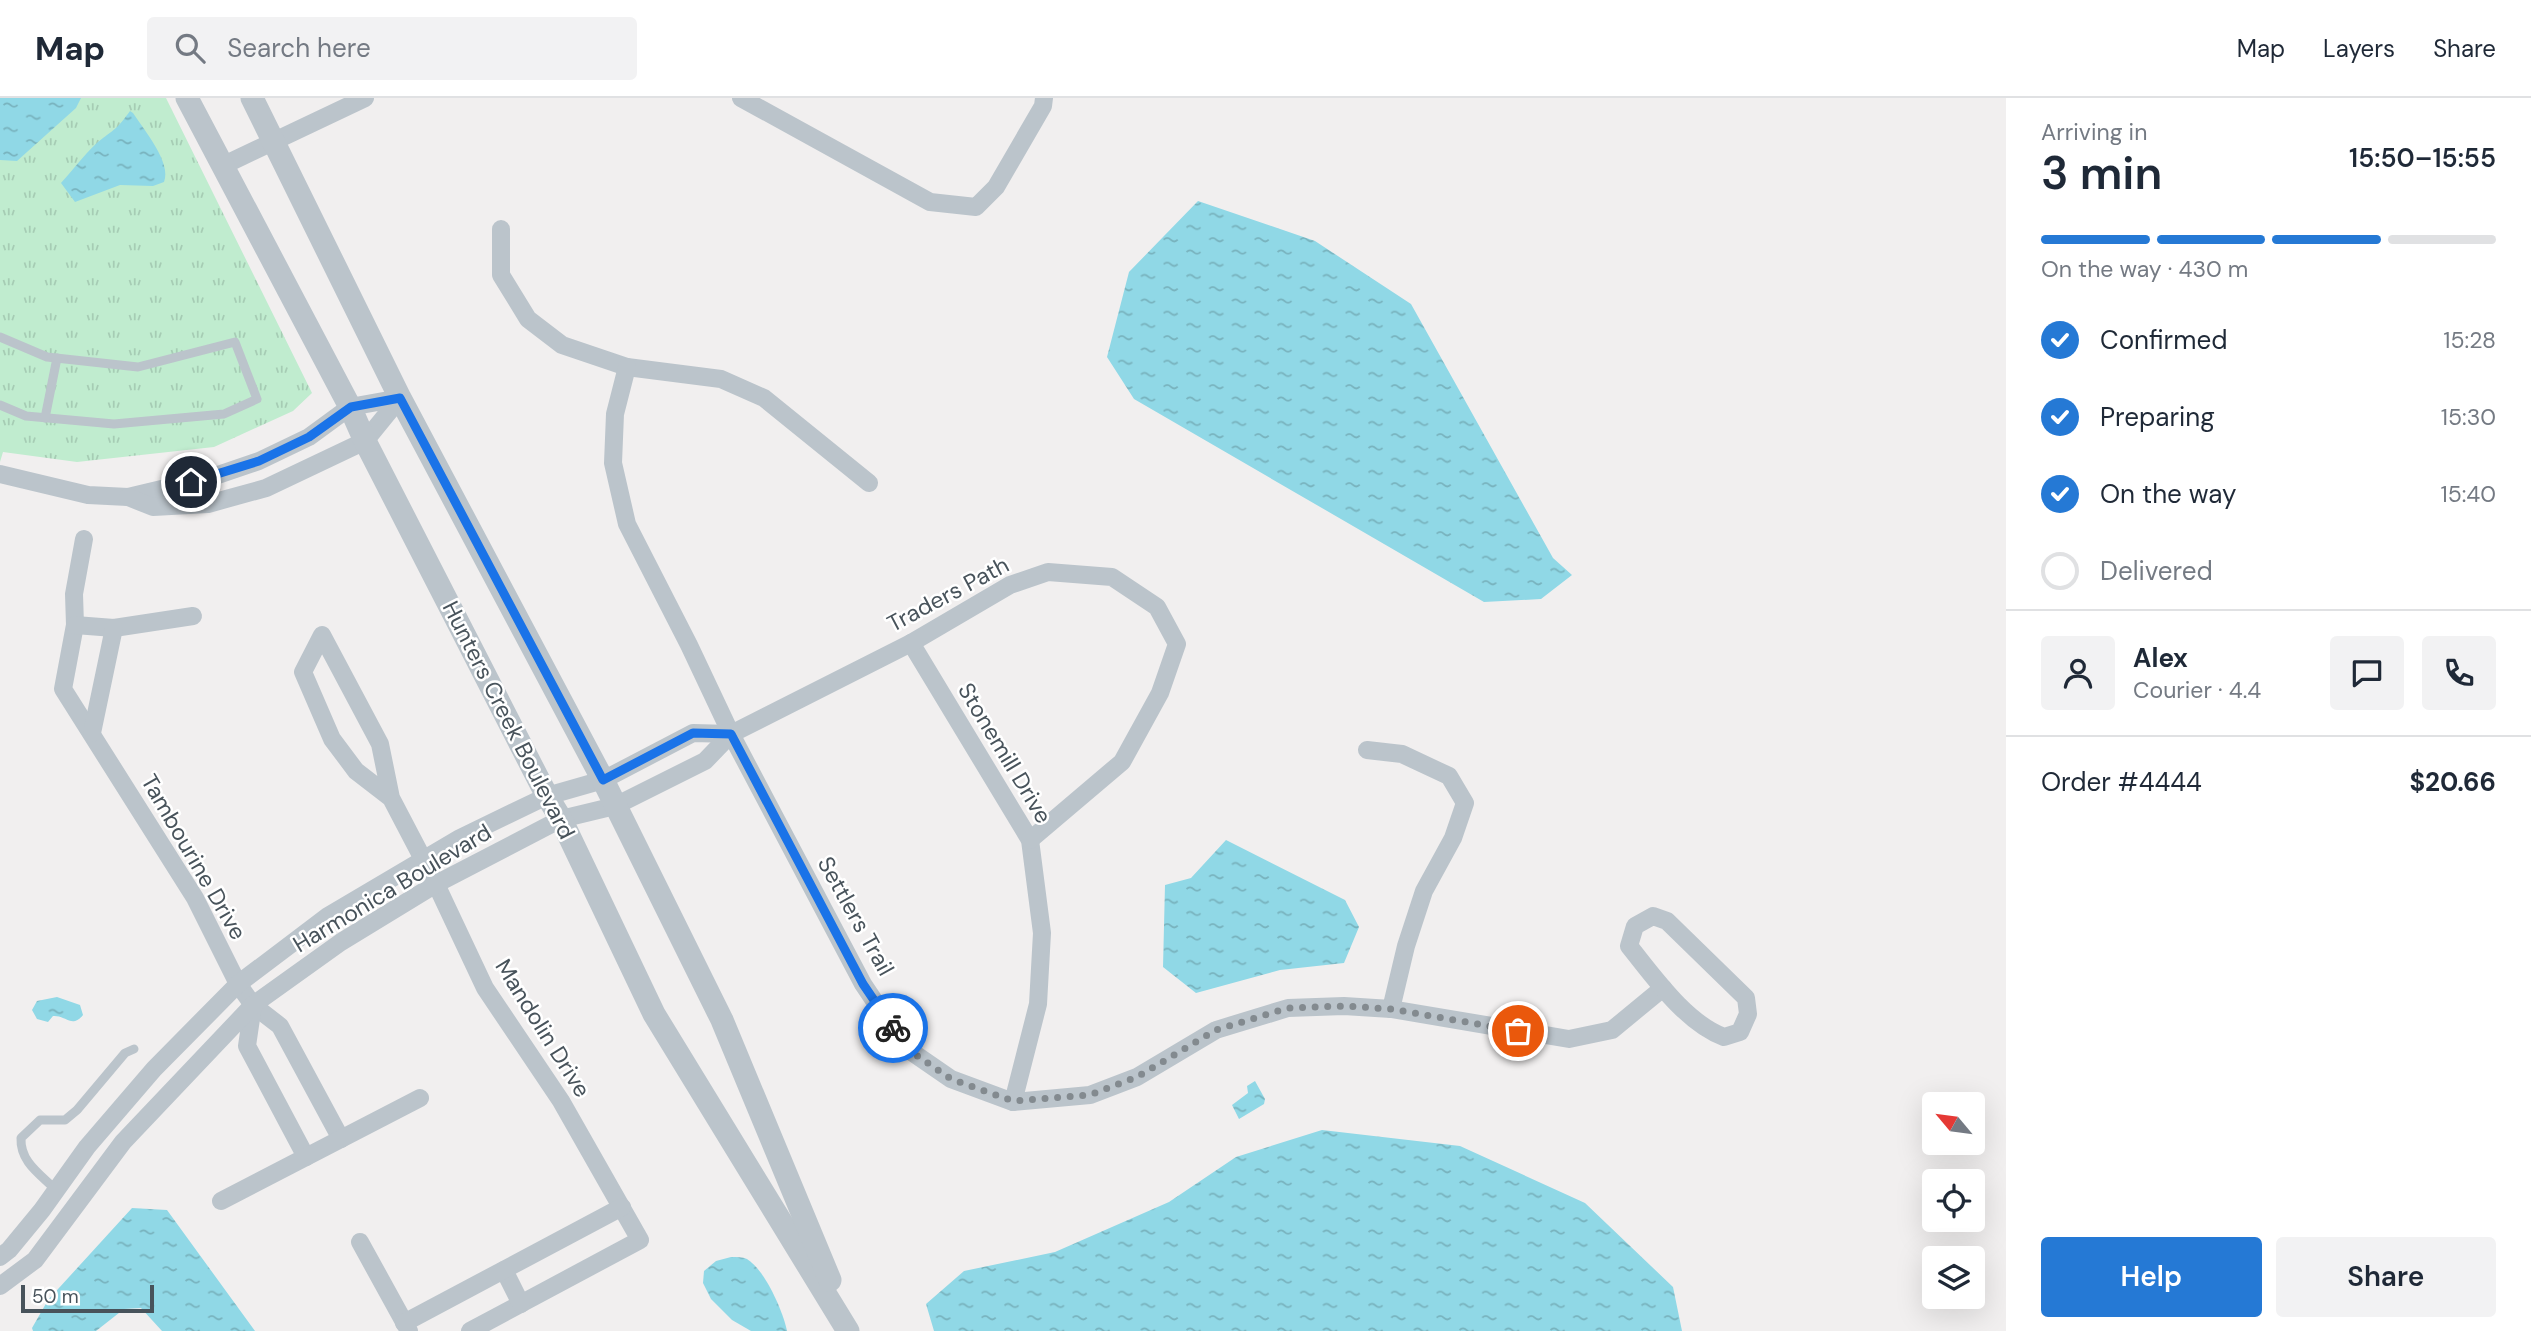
<!DOCTYPE html>
<html lang="en">
<head>
<meta charset="utf-8">
<style>
	:root { --surface:#fff; --page:#f2f2f3; --text:#1f2937; --muted:#747a83; --line:#e0e1e3; --accent:#2579d5 }
	body { margin:0; font-family:"DM Sans",sans-serif; background:var(--page); color:var(--text); height:100vh; display:flex; flex-direction:column; font-size:26px; white-space:nowrap }
	* { box-sizing:border-box; margin:0 }
	p { font-size:23px; color:var(--muted) }
	.icon { flex:none; width:38px; height:38px; fill:none; stroke:currentColor; stroke-width:2; stroke-linecap:round; stroke-linejoin:round }
	.map { position:relative; flex:1; overflow:hidden }
	.details { display:flex; flex-direction:column; background:var(--surface); width:525px }
	.details>* { flex:none }
	.needle { width:46px; rotate:299deg }
	.tools { position:absolute; left:1922px; top:994px; display:grid; gap:14px }
	.tools a { display:grid; place-items:center; width:63px; height:63px; border-radius:7px; background:var(--surface); box-shadow:0 7px 28px #0002; font-size:35px }
	.scale { position:absolute; left:21px; bottom:18px; width:133px; box-sizing:border-box; padding-left:7px; border:4px solid #48535b; border-top:0; font-size:19px; line-height:24px; white-space:nowrap; color:#48535b; -webkit-text-stroke:5px #fff; paint-order:stroke }
	.pin { position:absolute; display:grid; place-items:center; width:60px; height:60px; color:#fff; margin:-30px; border:4px solid #fff; border-radius:50%; box-shadow:0 2px 7px #0007 }
	.courier { position:absolute; display:grid; place-items:center; width:70px; height:70px; margin:-35px; border:5px solid #1a73e8; border-radius:50%; background:#fff; color:#222; box-shadow:0 2px 9px #0007 }
	.headline em { font-style:normal; font-weight:600 }
	.headline div { display:flex; flex-direction:column-reverse }
	.headline { display:flex; align-items:center; justify-content:space-between; height:119px; padding:0 35px }
	h1 { font-size:46px; font-weight:600; line-height:52px }
	.bar { display:grid; grid-template-columns:repeat(4,1fr); gap:10px 7px; align-content:center; height:84px; padding:0 35px }
	.bar i { height:9px; border-radius:5px; background:var(--line) }
	.bar .selected { background:var(--accent) }
	.bar p { grid-column:span 4 }
	.line { display:flex; align-items:center; gap:18px; padding:0 35px; border-top:2px solid var(--line) }
	.line div { flex:1 }
	.round { display:grid; place-items:center; flex:none; width:74px; height:74px; border-radius:7px; background:var(--page) }
	ol { padding:0 35px; list-style:none }
	li { display:flex; align-items:center; gap:21px; height:77px }
	li p { margin-inline-start:auto }
	li .icon { padding:7px; border-radius:50%; background:var(--accent); color:#fff; stroke-width:4 }
	li:last-child { color:var(--muted) }
	li i { width:38px; height:38px; border:4px solid var(--line); border-radius:50% }
	.action { display:flex; gap:14px; margin-top:auto; padding:14px 35px }
	.action a { flex:1; height:80px; border-radius:7px; background:var(--accent); color:#fff; font-size:28px; font-weight:600; line-height:80px; text-align:center }
	.action a+a { background:var(--page); color:var(--text) }
	header { display:flex; align-items:center; gap:42px; box-sizing:border-box; height:98px; padding:0 35px; background:var(--surface); border-bottom:2px solid var(--line) }
	header strong { font-size:33px }
	nav { display:flex; gap:38px; margin-inline-start:auto; font-size:24px }
	.search { width:490px; height:63px; background:var(--page); display:flex; align-items:center; gap:18px; box-sizing:border-box; padding:0 24px; border-radius:7px; color:var(--muted); font-size:26px }
	main { display:flex; flex:1; min-height:0 }
	.map>svg:first-child { display:block }
</style>
</head>
<body>
<header>
<strong>Map</strong>
<div class="search"><svg class="icon" aria-label="search" viewBox="0 0 24 24"><circle cx="10" cy="10" r="6"/><path d="M15 15l6 6"/></svg>Search here</div>
<nav><a>Map</a><a>Layers</a><a>Share</a></nav>
</header>
<main>
<div class="map">
<svg width="2006" height="1233" viewBox="0 0 2006 1233">
	<defs>
		<pattern id="grass-tufts" width="24" height="20" patternUnits="userSpaceOnUse" patternTransform="scale(1.75)"><rect width="24" height="20" fill="#c0eccf"/><path d="M3 7l-1-3M5 7V3M7 7l1-3M15 17l-1-3M17 17v-4M19 17l1-3" fill="none" stroke="#a6ccb4"/></pattern>
		<pattern id="water-ripples" width="26" height="14" patternUnits="userSpaceOnUse" patternTransform="scale(1.75)"><rect width="26" height="14" fill="#90d8e6"/><path d="M2 4q2-2 4 0t4 0M15 11q2-2 4 0t4 0" fill="none" stroke="#78b2bd"/></pattern>
	</defs>
	<rect width="100%" height="100%" fill="#f1efef"/>
	<polygon fill="url(#grass-tufts)" points="0,0 166,0 312,295 293,313 214,349 77,364 3,354 0,364"/>
	<g fill="url(#water-ripples)">
		<polygon points="0,0 81,0 76,10 17,63 0,62"/>
		<path d="M 130,13 L 133,15 C 144,32 172,65 164,84 L 153,88 L 120,87 L 75,104 L 61,85 C 73,72 89,50 103,40 C 117,30 119,28 130,13 Z"/>
		<polygon points="1198,103 1315,143 1411,206 1553,460 1572,477 1541,501 1484,504 1134,301 1107,259 1129,174"/>
		<polygon points="1226,742 1345,802 1359,829 1344,865 1280,872 1196,895 1163,869 1165,787 1191,780"/>
		<path d="M 57,899 L 80,907 L 83,917 C 72,931 66,917 53,918 L 48,924 L 37,921 L 32,912 L 37,903 Z"/>
		<polygon points="1255,983 1265,1001 1264,1006 1239,1021 1232,1007 1248,995 1247,988"/>
		<polygon points="1322,1032 1460,1048 1585,1105 1673,1189 1682,1233 934,1233 926,1206 964,1173 1055,1154 1169,1104 1236,1059"/>
		<polygon points="132,1110 167,1112 255,1233 162,1233 141,1210 124,1211 96,1233 33,1233 32,1230 48,1202"/>
		<path d="M 731,1159 C 737,1159 742,1159 747,1161 C 765,1172 783,1213 787,1233 L 751,1233 L 732,1222 L 711,1201 L 703,1185 L 704,1173 L 716,1163 Z"/>
	</g>
	<g fill="none" stroke-linecap="round" stroke-linejoin="round">
		<g stroke="#bbc4cb" stroke-width="9">
			<polyline points="0,239 47,259 138,269 235,244 257,301 224,316 114,326 26,318 0,307"/>
			<polyline points="45,320 57,260"/>
			<path d="M 56,1092 C 40,1076 20,1064 21,1040 L 40,1022 L 65,1022 L 77,1012 L 125,955 L 134,951"/>
		</g>
		<g stroke="#bbc4cb" stroke-width="18">
			<polyline points="741,0 930,104 976,109 996,89 1043,8 1044,0"/>
			<polyline points="222,68 365,0"/>
			<polyline points="501,131 501,177 528,221 562,247 627,269 721,281 764,300 869,385"/>
			<polyline points="627,269 615,316 613,365 627,426 689,547 731,636 863,886 906,950 951,981 1013,1004 1090,997 1137,979 1216,932 1288,910 1344,908 1391,911 1569,941 1612,932 1663,890"/>
			<polyline points="0,376 88,397 128,399 212,379 259,363 309,339 350,309 400,300"/>
			<polyline points="128,399 153,409 208,406 266,390 365,343 400,300"/>
			<polyline points="84,441 74,496 75,527 63,591 195,800 238,886 253,907 280,928 341,1041"/>
			<polyline points="75,527 114,530 193,518"/>
			<polyline points="911,545 1030,742 1042,835 1038,906 1013,1004"/>
			<polyline points="92,635 114,530"/>
			<polyline points="1367,652 1402,656 1449,678 1465,705 1453,740 1424,793 1406,848 1391,911"/>
			<polyline points="391,700 356,673 332,641 303,574 322,537 380,646 391,700 436,786 485,890 561,1003 640,1142 470,1233"/>
			<path d="M 1653,818 L 1667,823 L 1746,900 L 1748,916 L 1740,934 L 1724,939 C 1686,925 1654,879 1629,848 L 1635,828 Z"/>
			<polyline points="253,907 247,948 306,1059"/>
			<polyline points="221,1103 420,1000"/>
			<polyline points="360,1144 409,1233"/>
			<polyline points="0,1159 9,1152 42,1112 87,1049 154,971 238,886 328,818 460,740 547,698 603,682 693,635 731,636"/>
			<polyline points="504,1172 521,1206"/>
			<polyline points="0,1188 35,1162 123,1044 253,907 341,844 436,786 561,721 615,708 705,663 731,636 911,545 1010,487 1048,474 1112,479 1157,509 1177,546 1160,595 1122,664 1030,742"/>
			<polyline points="404,1225 622,1109"/>
		</g>
		<g stroke="#bbc4cb" stroke-width="23">
			<polyline points="187,0 350,309 365,343 547,698 561,721 654,916 848,1233"/>
			<polyline points="252,0 400,300 603,682 722,922 830,1182"/>
		</g>
	</g>
	<g fill="none" stroke-linecap="round" stroke-linejoin="round">
		<polyline stroke="#838a8f" stroke-width="7" stroke-dasharray="0 12.6" points="893,930 906,950 951,981 1013,1003 1090,997 1137,979 1216,932 1288,910 1344,908 1391,911 1518,933"/>
		<polyline stroke="#1a73e8" stroke-width="9" points="191,384 259,363 309,339 351,309 400,300 603,682 693,635 731,636 863,886 893,930"/>
	</g>
	<g text-anchor="middle" dominant-baseline="central" stroke-width="5" stroke-linejoin="round" paint-order="stroke">
		<g font-size="23" fill="#48535b" stroke="#fff">
			<text transform="translate(948 496) rotate(-28)">Traders Path</text>
			<text transform="translate(509 622) rotate(63)">Hunters Creek Boulevard</text>
			<text transform="translate(1005 655) rotate(59)">Stonemill Drive</text>
			<text transform="translate(194 759) rotate(60)">Tambourine Drive</text>
			<text transform="translate(392 790) rotate(-31)">Harmonica Boulevard</text>
			<text transform="translate(856 818) rotate(61)">Settlers Trail</text>
			<text transform="translate(543 930) rotate(58)">Mandolin Drive</text>
		</g>
	</g>
</svg>
<div class="tools">
<a><svg class="needle" viewBox="-14 -14 28 28"><path d="M0-13l5 13h-10z" fill="#e53935"/><path d="M0 13l5-13h-10z" fill="#747a83"/></svg></a>
<a><svg class="icon" aria-label="locate" viewBox="0 0 24 24"><circle cx="12" cy="12" r="6"/><path d="M12 2v4M12 18v4M2 12h4M18 12h4"/></svg></a>
<a><svg class="icon" aria-label="layers" viewBox="0 0 24 24"><path d="M12 4l9 5-9 5-9-5zM3 14l9 5 9-5"/></svg></a>
</div>
<div class="scale">50 m</div>
<div class="pin" style="left:1518px;top:933px;background:#ea580c"><svg class="icon" aria-label="bag" viewBox="0 0 24 24"><path d="M5 8h14l-1 12H6zM9 8a3 3 0 0 1 6 0"/></svg></div>
<div class="pin" style="left:191px;top:384px;background:#1f2937"><svg class="icon" aria-label="home" viewBox="0 0 24 24"><path d="M3 11l9-7 9 7M6 9v11h12V9"/></svg></div>
<div class="courier" style="left:893px;top:930px"><svg class="icon" aria-label="bike" viewBox="0 0 24 24"><circle cx="6" cy="16" r="4"/><circle cx="18" cy="16" r="4"/><path d="M6 16l4-8h5l3 8M10 8l3 8H6M13 5h3"/></svg></div>
</div>
<section class="details">
<div class="headline"><div><h1>3 min</h1><p>Arriving in</p></div><em>15:50–15:55</em></div>
<div class="bar"><i class="selected"></i><i class="selected"></i><i class="selected"></i><i></i><p>On the way · 430 m</p></div>
<ol>
<li><svg class="icon" aria-label="check" viewBox="0 0 24 24"><path d="M5 12l5 5 9-10"/></svg>Confirmed<p>15:28</p></li>
<li><svg class="icon" aria-label="check" viewBox="0 0 24 24"><path d="M5 12l5 5 9-10"/></svg>Preparing<p>15:30</p></li>
<li><svg class="icon" aria-label="check" viewBox="0 0 24 24"><path d="M5 12l5 5 9-10"/></svg>On the way<p>15:40</p></li>
<li><i></i>Delivered</li>
</ol>
<div class="line" style="height:126px"><a class="round"><svg class="icon" aria-label="person" viewBox="0 0 24 24"><circle cx="12" cy="8" r="4"/><path d="M4 21q1-7 8-7t8 7"/></svg></a><div><b>Alex</b><p>Courier · 4.4</p></div><a class="round"><svg class="icon" aria-label="chat" viewBox="0 0 24 24"><path d="M4 5h16v11H9l-5 4z"/></svg></a><a class="round"><svg class="icon" aria-label="phone" viewBox="0 0 24 24"><path d="M5 4h4l2 5-3 2q2 4 5 5l2-3 5 2v4C11 20 4 13 5 4z"/></svg></a></div>
<div class="line" style="height:91px"><div>Order #4444</div><b>$20.66</b></div>
<div class="action"><a>Help</a><a>Share</a></div>
</section>
</main>
</body>
</html>
